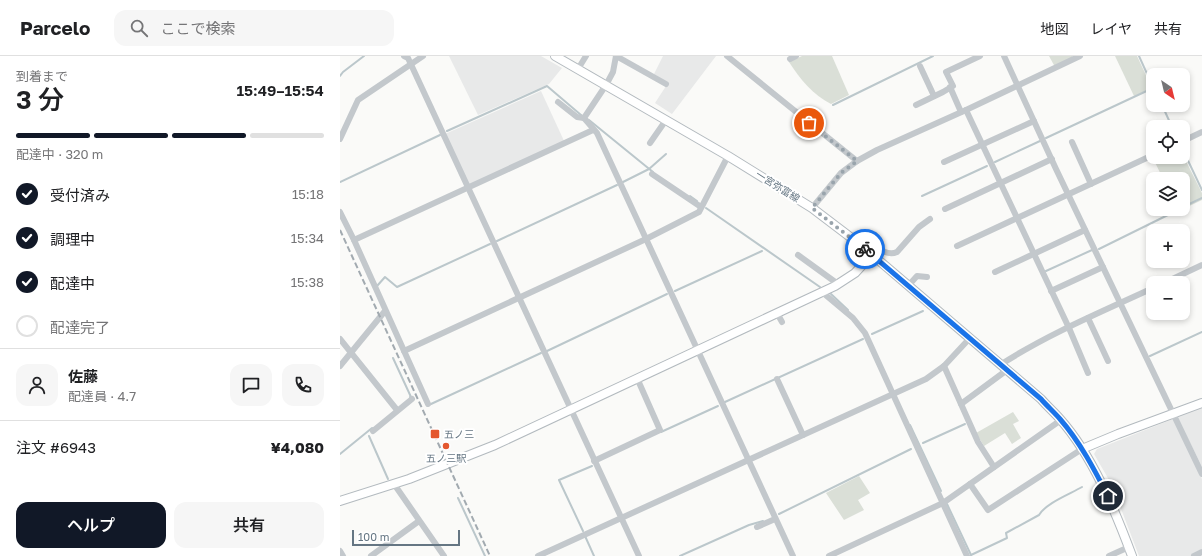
<!DOCTYPE html>
<html lang="ja">
<head>
<meta charset="utf-8">
<style>
	:root { --surface:#fff; --page:#f6f6f6; --text:#202124; --muted:#757577; --line:#e0e0e0; --accent:#111827 }
	body { margin:0; font-family:"Golos Text","Noto Sans JP",sans-serif; background:var(--page); color:var(--text); height:100vh; display:flex; flex-direction:column; font-size:15px; white-space:nowrap }
	* { box-sizing:border-box; margin:0 }
	p { font-size:13px; color:var(--muted) }
	.icon { flex:none; width:22px; height:22px; fill:none; stroke:currentColor; stroke-width:2; stroke-linecap:round; stroke-linejoin:round }
	.map { position:relative; flex:1; overflow:hidden }
	.panel { display:flex; flex-direction:column; background:var(--surface); width:340px }
	.panel>* { flex:none }
	.needle { width:26px; rotate:145deg }
	.fabs { position:absolute; left:806px; top:12px; display:grid; gap:8px }
	.fabs a { display:grid; place-items:center; width:44px; height:44px; border-radius:8px; background:var(--surface); box-shadow:0 2px 6px #0003; font-size:20px }
	.scale { position:absolute; left:12px; bottom:10px; width:108px; box-sizing:border-box; padding-left:4px; border:2px solid #657683; border-top:0; font-size:11px; line-height:14px; white-space:nowrap; color:#657683; -webkit-text-stroke:3px #fff; paint-order:stroke }
	.pin { position:absolute; display:grid; place-items:center; width:34px; height:34px; color:#fff; margin:-17px; border:2px solid #fff; border-radius:50%; box-shadow:0 1px 4px #0007 }
	.courier { position:absolute; display:grid; place-items:center; width:40px; height:40px; margin:-20px; border:3px solid #1a73e8; border-radius:50%; background:#fff; color:#222; box-shadow:0 1px 5px #0007 }
	.headline em { font-style:normal; font-weight:600 }
	.headline div { display:flex; flex-direction:column-reverse }
	.headline { display:flex; align-items:center; justify-content:space-between; height:68px; padding:0 16px }
	h1 { font-size:26px; font-weight:600; line-height:30px }
	.bar { display:grid; grid-template-columns:repeat(4,1fr); gap:6px 4px; align-content:center; height:48px; padding:0 16px }
	.bar i { height:5px; border-radius:3px; background:var(--line) }
	.bar .active { background:var(--accent) }
	.bar p { grid-column:span 4 }
	.line { display:flex; align-items:center; gap:10px; padding:0 16px; border-top:1px solid var(--line) }
	.line div { flex:1 }
	.round { display:grid; place-items:center; flex:none; width:42px; height:42px; border-radius:12px; background:var(--page) }
	ol { padding:0 16px; list-style:none }
	li { display:flex; align-items:center; gap:12px; height:44px }
	li p { margin-inline-start:auto }
	li .icon { padding:4px; border-radius:50%; background:var(--accent); color:#fff; stroke-width:4 }
	li:last-child { color:var(--muted) }
	li i { width:22px; height:22px; border:2px solid var(--line); border-radius:50% }
	.primary-button { display:flex; gap:8px; margin-top:auto; padding:8px 16px }
	.primary-button a { flex:1; height:46px; border-radius:12px; background:var(--accent); color:#fff; font-size:16px; font-weight:600; line-height:46px; text-align:center }
	.primary-button a+a { background:var(--page); color:var(--text) }
	header { display:flex; align-items:center; gap:24px; box-sizing:border-box; height:56px; padding:0 20px; background:var(--surface); border-bottom:1px solid var(--line) }
	header strong { font-size:19px }
	nav { display:flex; gap:22px; margin-inline-start:auto; font-size:14px }
	.search { width:280px; height:36px; background:var(--page); display:flex; align-items:center; gap:10px; box-sizing:border-box; padding:0 14px; border-radius:12px; color:var(--muted); font-size:15px }
	main { display:flex; flex:1; min-height:0 }
	.map>svg:first-child { display:block }
</style>
</head>
<body>
<header>
<strong>Parcelo</strong>
<div class="search"><svg class="icon" aria-label="search" viewBox="0 0 24 24"><circle cx="10" cy="10" r="6"/><path d="M15 15l6 6"/></svg>ここで検索</div>
<nav><a>地図</a><a>レイヤ</a><a>共有</a></nav>
</header>
<main>
<section class="panel">
<div class="headline"><div><h1>3 分</h1><p>到着まで</p></div><em>15:49–15:54</em></div>
<div class="bar"><i class="active"></i><i class="active"></i><i class="active"></i><i></i><p>配達中 · 320 m</p></div>
<ol>
<li><svg class="icon" aria-label="check" viewBox="0 0 24 24"><path d="M5 12l5 5 9-10"/></svg>受付済み<p>15:18</p></li>
<li><svg class="icon" aria-label="check" viewBox="0 0 24 24"><path d="M5 12l5 5 9-10"/></svg>調理中<p>15:34</p></li>
<li><svg class="icon" aria-label="check" viewBox="0 0 24 24"><path d="M5 12l5 5 9-10"/></svg>配達中<p>15:38</p></li>
<li><i></i>配達完了</li>
</ol>
<div class="line" style="height:72px"><a class="round"><svg class="icon" aria-label="person" viewBox="0 0 24 24"><circle cx="12" cy="8" r="4"/><path d="M4 21q1-7 8-7t8 7"/></svg></a><div><b>佐藤</b><p>配達員 · 4.7</p></div><a class="round"><svg class="icon" aria-label="chat" viewBox="0 0 24 24"><path d="M4 5h16v11H9l-5 4z"/></svg></a><a class="round"><svg class="icon" aria-label="phone" viewBox="0 0 24 24"><path d="M5 4h4l2 5-3 2q2 4 5 5l2-3 5 2v4C11 20 4 13 5 4z"/></svg></a></div>
<div class="line" style="height:52px"><div>注文 #6943</div><b>¥4,080</b></div>
<div class="primary-button"><a>ヘルプ</a><a>共有</a></div>
</section>
<div class="map">
<svg width="862" height="500" viewBox="0 0 862 500">
	<rect width="100%" height="100%" fill="#fafaf8"/>
	<g fill="#e8e9e9">
		<polygon points="109,0 201,0 222,12 209,28 138,59"/>
		<polygon points="323,0 376,0 332,58 315,47 328,27 314,18"/>
		<polygon points="201,35 225,87 131,129 127,128 105,78"/>
		<polygon points="862,350 862,411 838,362 840,358"/>
		<polygon points="833,363 862,423 862,495 851,500 799,500 772,429 754,398 757,393"/>
	</g>
	<g fill="#dadfd7">
		<path d="M 462,0 L 492,0 L 509,39 L 491,48 C 473,39 460,23 449,6 Z"/>
		<polygon points="709,0 732,0 733,2 715,11"/>
		<polygon points="775,0 797,0 812,32 794,40"/>
		<polygon points="843,99 862,137 862,144 839,155 838,153 843,153 843,123 823,123 813,102 843,101"/>
		<polygon points="673,356 679,365 673,368 681,382 672,388 665,377 644,390 636,377"/>
		<polygon points="519,420 530,437 518,444 524,454 504,464 486,437"/>
	</g>
	<g fill="none" stroke-linecap="round" stroke-linejoin="round">
		<g stroke="#bbc7cb" stroke-width="2">
			<polyline points="799,0 813,31"/>
			<polyline points="0,20 3,16 24,0"/>
			<polyline points="493,49 593,0"/>
			<polyline points="822,49 832,71"/>
			<polyline points="249,64 313,116"/>
			<polyline points="107,75 207,30 241,59"/>
			<polyline points="706,82 813,32"/>
			<polyline points="843,94 862,134"/>
			<polyline points="655,106 700,85"/>
			<polyline points="0,126 100,79"/>
			<polyline points="283,126 309,113 326,98"/>
			<polyline points="350,140 357,145"/>
			<polyline points="582,140 647,110"/>
			<polyline points="843,151 862,142"/>
			<polyline points="366,152 480,231"/>
			<polyline points="157,185 277,129"/>
			<polyline points="759,193 840,153"/>
			<polyline points="706,215 752,194"/>
			<polyline points="37,230 45,221 57,231 150,188"/>
			<polyline points="335,235 422,195"/>
			<polyline points="491,238 508,254"/>
			<polyline points="532,278 583,255"/>
			<polyline points="207,295 327,238"/>
			<polyline points="810,300 862,276"/>
			<polyline points="53,302 71,341 70,341"/>
			<polyline points="385,346 523,283"/>
			<polyline points="91,348 201,297"/>
			<polyline points="570,369 601,435"/>
			<polyline points="321,376 378,350"/>
			<polyline points="29,380 48,423"/>
			<polyline points="583,387 625,368"/>
			<polyline points="0,398 32,372"/>
			<polyline points="118,442 145,500"/>
			<polyline points="607,448 631,499"/>
			<polyline points="439,458 571,393"/>
			<polyline points="243,475 219,424 252,410"/>
			<polyline points="245,480 254,500"/>
			<path d="M 631,499 L 667,482 L 666,477 L 699,459 C 706,447 730,438 742,431"/>
			<polyline points="340,500 409,469 423,465"/>
		</g>
		<defs>
			<g id="secondary">
				<path d="M 215,0 L 388,100 L 472,152 L 522,190 L 701,343 C 707,350 714,356 720,363 C 752,399 775,454 792,500"/>
				<polyline points="742,393 778,378 862,347"/>
				<polyline points="0,445 69,423 155,389 495,230 515,217 526,205 534,201"/>
			</g>
		</defs>
		<use href="#secondary" stroke="#b3babf" stroke-width="10"/>
		<g stroke="#c3c8cc" stroke-width="6">
			<polyline points="64,0 68,2 299,500"/>
			<polyline points="276,0 273,16 266,29 244,62 257,77 453,500"/>
			<polyline points="276,0 326,28"/>
			<polyline points="387,0 517,105"/>
			<polyline points="664,0 716,113 862,418"/>
			<polyline points="450,3 456,0"/>
			<polyline points="580,10 594,40"/>
			<polyline points="238,13 246,0"/>
			<polyline points="610,31 621,56"/>
			<polyline points="218,46 237,61 244,62"/>
			<polyline points="576,49 603,36 613,30 606,16 640,0"/>
			<polyline points="626,54 729,272 748,317"/>
			<polyline points="0,83 18,44 83,0"/>
			<polyline points="843,85 862,76"/>
			<polyline points="732,86 751,128"/>
			<polyline points="310,87 326,64"/>
			<polyline points="604,106 694,65"/>
			<polyline points="312,118 361,151"/>
			<polyline points="472,152 501,117 517,105 537,94 626,54 740,0"/>
			<polyline points="605,153 712,103"/>
			<polyline points="0,156 14,184 88,348"/>
			<polyline points="14,184 253,74"/>
			<polyline points="527,184 535,179"/>
			<path d="M 522,190 L 527,184 C 536,190 546,201 557,196 L 579,171 L 590,163"/>
			<polyline points="617,190 813,99"/>
			<polyline points="458,199 498,228"/>
			<polyline points="655,216 745,174"/>
			<polyline points="824,227 862,209"/>
			<polyline points="568,230 577,220 587,221"/>
			<polyline points="711,235 763,211"/>
			<polyline points="482,236 513,262 525,277 627,500"/>
			<polyline points="437,257 442,266"/>
			<polyline points="748,262 768,305"/>
			<polyline points="0,283 57,354"/>
			<polyline points="64,295 306,183 359,156 388,100"/>
			<path d="M 660,309 C 708,278 761,256 813,232"/>
			<polyline points="0,310 45,255"/>
			<polyline points="604,310 638,386 654,411"/>
			<polyline points="437,323 463,379"/>
			<polyline points="621,348 667,314"/>
			<polyline points="33,375 72,343"/>
			<polyline points="254,405 320,374 297,322"/>
			<polyline points="54,428 104,500"/>
			<polyline points="630,428 648,454 742,393"/>
			<polyline points="417,471 435,463"/>
			<polyline points="0,495 3,500"/>
			<polyline points="31,500 79,465"/>
			<polyline points="198,500 586,323 604,310 629,283"/>
			<polyline points="489,500 603,447 721,364"/>
			<polyline points="769,500 789,491"/>
			<polyline points="854,500 862,496"/>
		</g>
		<use href="#secondary" stroke="#fff" stroke-width="8"/>
		<polyline stroke="#a2aab0" stroke-width="2" stroke-dasharray="6 3" stroke-linecap="butt" points="0,174 150,500"/>
	</g>
	<g fill="none" stroke-linecap="round" stroke-linejoin="round">
		<polyline stroke="#99a4ac" stroke-width="4" stroke-dasharray="0 7.2" points="469,67 517,105 501,117 472,152 525,193"/>
		<path stroke="#1a73e8" stroke-width="5" d="M 525,193 L 701,343 C 707,350 714,356 720,363 C 740,386 754,413 768,440"/>
	</g>
	<g fill="#e4572e" stroke="#fff" stroke-width="1.5">
		<rect x="90" y="373" width="10" height="10" rx="2"/>
		<circle cx="106" cy="390" r="4"/>
	</g>
	<g text-anchor="middle" dominant-baseline="central" stroke-width="4" stroke-linejoin="round" paint-order="stroke">
		<g font-size="10" fill="#657683" stroke="#fff">
			<text transform="translate(438 130) rotate(32)">一宮弥富線</text>
		</g>
		<g font-size="10" fill="#657683" stroke="#fff" text-anchor="start">
			<text x="104" y="378">五ノ三</text>
			<text x="106" y="402" text-anchor="middle">五ノ三駅</text>
		</g>
	</g>
</svg>
<div class="fabs">
<a><svg class="needle" viewBox="-14 -14 28 28"><path d="M0-13l5 13h-10z" fill="#e53935"/><path d="M0 13l5-13h-10z" fill="#757577"/></svg></a>
<a><svg class="icon" aria-label="locate" viewBox="0 0 24 24"><circle cx="12" cy="12" r="6"/><path d="M12 2v4M12 18v4M2 12h4M18 12h4"/></svg></a>
<a><svg class="icon" aria-label="layers" viewBox="0 0 24 24"><path d="M12 4l9 5-9 5-9-5zM3 14l9 5 9-5"/></svg></a>
<a>+</a>
<a>−</a>
</div>
<div class="scale">100 m</div>
<div class="pin" style="left:469px;top:67px;background:#ea580c"><svg class="icon" aria-label="bag" viewBox="0 0 24 24"><path d="M5 8h14l-1 12H6zM9 8a3 3 0 0 1 6 0"/></svg></div>
<div class="pin" style="left:768px;top:440px;background:#1f2937"><svg class="icon" aria-label="home" viewBox="0 0 24 24"><path d="M3 11l9-7 9 7M6 9v11h12V9"/></svg></div>
<div class="courier" style="left:525px;top:193px"><svg class="icon" aria-label="bike" viewBox="0 0 24 24"><circle cx="6" cy="16" r="4"/><circle cx="18" cy="16" r="4"/><path d="M6 16l4-8h5l3 8M10 8l3 8H6M13 5h3"/></svg></div>
</div>
</main>
</body>
</html>
